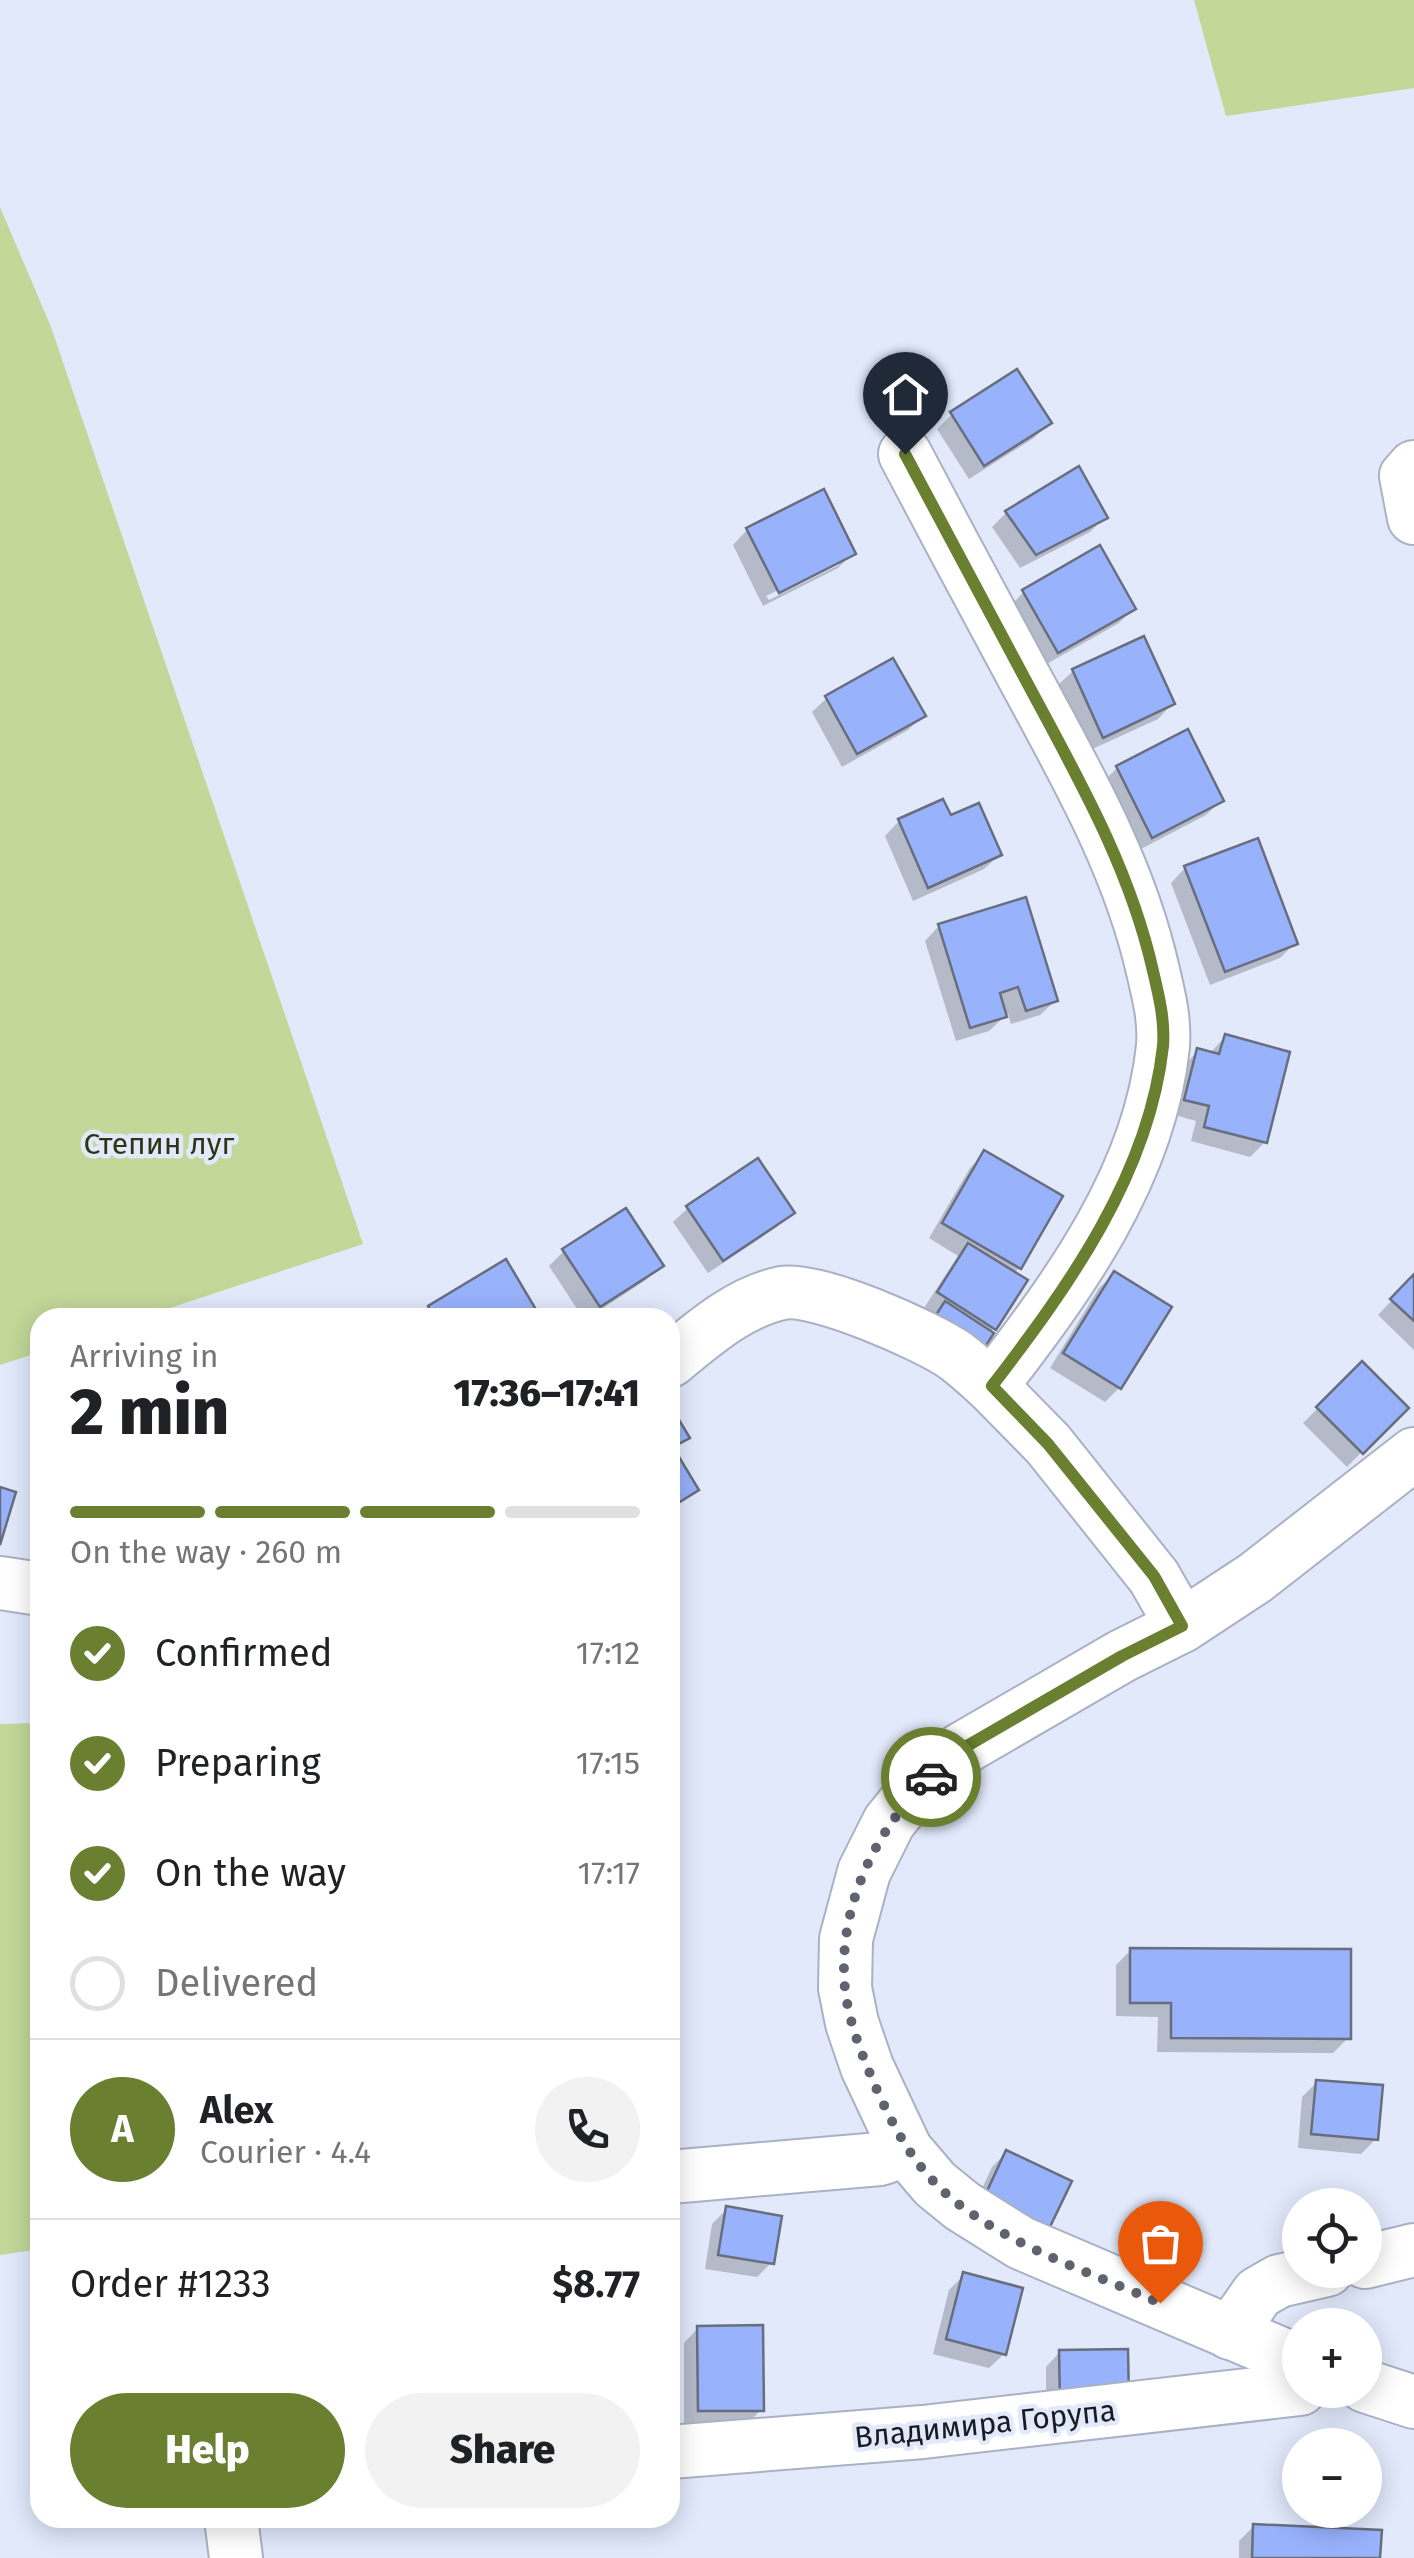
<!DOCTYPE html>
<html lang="en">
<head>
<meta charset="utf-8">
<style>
	:root { --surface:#fff; --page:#f2f2f2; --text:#202124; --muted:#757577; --line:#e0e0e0; --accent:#6a7f30 }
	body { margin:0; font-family:"Fira Sans",sans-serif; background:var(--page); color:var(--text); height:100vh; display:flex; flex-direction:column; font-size:38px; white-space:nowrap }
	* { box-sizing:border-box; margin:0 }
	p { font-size:32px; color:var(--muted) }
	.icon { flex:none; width:55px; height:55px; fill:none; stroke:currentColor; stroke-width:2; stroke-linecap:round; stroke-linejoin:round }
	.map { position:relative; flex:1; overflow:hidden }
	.details { position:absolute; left:30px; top:1308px; width:650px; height:1220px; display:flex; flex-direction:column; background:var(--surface); border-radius:30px; box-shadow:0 5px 25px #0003 }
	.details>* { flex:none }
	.fabs { position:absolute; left:1282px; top:2188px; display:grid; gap:20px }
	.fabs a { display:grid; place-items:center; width:100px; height:100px; border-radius:50%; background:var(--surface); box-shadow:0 5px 25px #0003; font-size:50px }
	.pin { position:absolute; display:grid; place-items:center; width:85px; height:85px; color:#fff; margin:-102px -42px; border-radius:50% 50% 50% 0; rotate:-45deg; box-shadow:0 0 10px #0007 }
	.pin .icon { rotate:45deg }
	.courier { position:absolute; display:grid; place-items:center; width:100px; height:100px; margin:-50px; border:8px solid #6a7f30; border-radius:50%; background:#fff; color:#222; box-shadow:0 2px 12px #0007 }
	.headline em { font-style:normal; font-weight:800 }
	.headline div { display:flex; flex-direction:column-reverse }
	.headline { display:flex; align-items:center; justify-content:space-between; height:170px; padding:0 40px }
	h1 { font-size:65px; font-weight:800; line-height:75px }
	.bar { display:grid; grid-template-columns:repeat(4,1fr); gap:15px 10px; align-content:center; height:120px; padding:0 40px }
	.bar i { height:12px; border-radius:8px; background:var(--line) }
	.bar .active { background:var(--accent) }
	.bar p { grid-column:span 4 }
	.line { display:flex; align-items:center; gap:25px; padding:0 40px; border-top:2px solid var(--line) }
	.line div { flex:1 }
	.round { display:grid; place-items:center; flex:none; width:105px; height:105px; border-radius:52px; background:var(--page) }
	ol { padding:0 40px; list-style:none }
	li { display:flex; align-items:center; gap:30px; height:110px }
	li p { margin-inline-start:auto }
	li .icon { padding:10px; border-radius:50%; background:var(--accent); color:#fff; stroke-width:4 }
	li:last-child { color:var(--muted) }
	li i { width:55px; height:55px; border:5px solid var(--line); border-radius:50% }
	.action { display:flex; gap:20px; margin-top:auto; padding:20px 40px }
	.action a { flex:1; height:115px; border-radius:60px; background:var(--accent); color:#fff; font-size:40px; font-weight:800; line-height:115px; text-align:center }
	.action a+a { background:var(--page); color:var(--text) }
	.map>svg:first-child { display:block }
</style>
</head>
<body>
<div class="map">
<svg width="1414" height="2558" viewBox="0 0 1414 2558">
	<rect width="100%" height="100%" fill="#e1e9fb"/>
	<g fill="#c3d799">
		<polygon points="1194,0 1414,0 1414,88 1226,116"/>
		<polygon points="0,207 51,327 363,1244 143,1317 40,1318 40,1352 0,1365"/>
		<polygon points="40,1723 40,2249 0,2255 0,1724"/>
	</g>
	<g fill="#0003" fill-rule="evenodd">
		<polygon points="952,414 1048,423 1034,438 969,479 937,429"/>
		<polygon points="1078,469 1105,517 1090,532 1020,568 992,527 1006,513"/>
		<path d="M 747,530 L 853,553 L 838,568 L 763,606 L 733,545 ZM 839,560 L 839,565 L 769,600 L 766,596 Z"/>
		<polygon points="1024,592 1133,609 1119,623 1043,666 1009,607"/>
		<polygon points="1073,671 1172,704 1158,719 1088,751 1058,685"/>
		<polygon points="827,698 923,716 908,730 842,767 812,712"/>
		<polygon points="1117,768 1221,801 1206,815 1137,851 1103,782"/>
		<polygon points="949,819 999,855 984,869 913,901 885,836 899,821"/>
		<polygon points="1185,868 1295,943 1280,958 1210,985 1171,883"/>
		<polygon points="939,926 1055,1001 1040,1015 1011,1024 1008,1013 989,1031 956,1041 925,941"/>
		<polygon points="1225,1037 1265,1142 1250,1157 1191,1141 1196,1121 1171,1114 1183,1066 1198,1051 1211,1052"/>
		<polygon points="985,1153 1019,1268 1013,1274 1024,1281 990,1333 936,1316 924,1308 958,1256 929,1238 970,1168"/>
		<polygon points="688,1208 791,1212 777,1227 708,1273 673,1222"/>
		<polygon points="564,1251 660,1265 646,1280 588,1318 583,1318 549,1266"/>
		<polygon points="1114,1274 1119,1388 1105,1402 1050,1368 1099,1288"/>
		<polygon points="1414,1277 1414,1350 1378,1315"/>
		<polygon points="429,1308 539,1318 419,1318"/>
		<polygon points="1362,1364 1405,1408 1347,1467 1303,1423"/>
		<polygon points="670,1415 687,1437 673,1451 696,1490 670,1511"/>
		<polygon points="1131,1950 1348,2038 1333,2053 1157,2052 1158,2017 1116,2016 1116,1965"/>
		<polygon points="1317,2082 1376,2139 1361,2154 1298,2148 1302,2097"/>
		<polygon points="1006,2153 1068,2182 969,2217 992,2167"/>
		<polygon points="727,2209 772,2262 757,2277 705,2269 712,2224"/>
		<polygon points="964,2275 1004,2354 989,2368 933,2354 949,2290"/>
		<polygon points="698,2328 761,2410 746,2425 684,2425 684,2343"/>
		<polygon points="1125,2351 1046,2415 1046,2367 1060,2352"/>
		<polygon points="1254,2526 1378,2558 1239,2558 1239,2541"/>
	</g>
	<g fill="#98b2fc" stroke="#686e7e" stroke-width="2.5">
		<polygon points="1017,369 1052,423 984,466 950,412"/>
		<polygon points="1079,466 1108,518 1036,555 1005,511"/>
		<polygon points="824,489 856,554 779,593 746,528"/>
		<polygon points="1100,545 1136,609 1058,653 1022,590"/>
		<polygon points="1144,636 1175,704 1103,738 1072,669"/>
		<polygon points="893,658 926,716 857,754 825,696"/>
		<polygon points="1188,729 1224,801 1152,838 1116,766"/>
		<polygon points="943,799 951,815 979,803 1002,855 928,888 898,819"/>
		<polygon points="1258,838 1298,944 1225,972 1184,866"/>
		<polygon points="1026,897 1058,1001 1026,1011 1018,987 1000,993 1007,1017 970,1028 938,924"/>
		<polygon points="1225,1034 1290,1052 1267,1143 1204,1127 1209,1106 1184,1100 1197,1048 1219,1054"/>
		<polygon points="984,1150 1063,1196 1021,1269 942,1223"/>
		<polygon points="758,1158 795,1213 723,1261 686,1206"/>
		<polygon points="626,1208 664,1266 600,1307 562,1249"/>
		<polygon points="968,1243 1028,1280 996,1330 937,1292"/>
		<polygon points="506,1259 541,1318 434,1318 428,1306"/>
		<polygon points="1114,1271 1172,1307 1121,1389 1063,1353"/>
		<polygon points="1414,1274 1414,1321 1390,1299"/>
		<polygon points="945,1301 994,1333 982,1352 932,1321"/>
		<polygon points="1362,1361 1409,1408 1363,1454 1316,1407"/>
		<polygon points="673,1410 690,1438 673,1447 699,1490 670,1508 670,1412"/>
		<polygon points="0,1487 16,1492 0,1545"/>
		<polygon points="1130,1948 1351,1949 1351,2039 1171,2038 1171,2003 1130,2003"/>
		<polygon points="1316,2080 1383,2085 1378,2140 1311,2134"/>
		<polygon points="1006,2150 1072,2181 1047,2233 982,2202"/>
		<polygon points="726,2206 782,2216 774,2264 718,2255"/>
		<polygon points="963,2272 1023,2288 1006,2355 946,2339"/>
		<polygon points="763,2325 764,2411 698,2411 697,2326"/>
		<polygon points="1128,2349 1129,2400 1060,2401 1059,2350"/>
		<polygon points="1253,2524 1382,2530 1380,2558 1252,2558"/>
	</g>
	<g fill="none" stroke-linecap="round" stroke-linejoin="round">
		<defs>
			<g id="minor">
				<path d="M 905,454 C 944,528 983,601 1023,675 C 1074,770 1129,864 1153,971 C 1159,996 1165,1020 1163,1046 C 1150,1175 1068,1287 991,1386 L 1048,1444 L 1154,1577 L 1182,1626"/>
				<polyline points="1414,467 1406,476 1414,518"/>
				<path d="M 670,1361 C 703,1334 739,1302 782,1293 C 815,1286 928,1336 956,1356 C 968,1365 980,1376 991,1386"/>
				<polyline points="0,1583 40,1589"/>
				<polyline points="670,2177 880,2159 906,2150"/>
				<polyline points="1365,2262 1414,2250"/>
				<polyline points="1230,2333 1258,2293 1279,2281 1327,2270"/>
				<polyline points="1300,2362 1021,2243 962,2206 935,2184 906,2150 867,2067 852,2023 845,1988 846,1939 864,1872 889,1822 910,1796 960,1750 1122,1656 1182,1626 1255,1578 1414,1454"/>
				<polyline points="1365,2386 1414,2402"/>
				<polyline points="670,2452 923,2432 1300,2389"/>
				<polyline points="231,2518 236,2558"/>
			</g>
		</defs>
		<use href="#minor" stroke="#aab1c2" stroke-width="56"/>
		<use href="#minor" stroke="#fff" stroke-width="52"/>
	</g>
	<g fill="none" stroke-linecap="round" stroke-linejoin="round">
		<path stroke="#5e636d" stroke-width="10" stroke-dasharray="0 18" d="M 931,1777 C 874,1830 837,1910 845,1989 C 849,2024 863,2058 877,2090 C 898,2137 920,2175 961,2206 C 1020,2250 1094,2274 1160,2303"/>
		<path stroke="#6a7f30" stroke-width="12" d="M 905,454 C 944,528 984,601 1023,675 C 1074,771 1129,864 1153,971 C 1159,996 1165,1021 1163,1046 C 1149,1175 1068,1287 992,1386 L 1048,1444 L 1154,1576 L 1182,1626 L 1122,1656 L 960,1750 L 931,1777"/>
	</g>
	<g text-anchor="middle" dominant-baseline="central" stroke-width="9" stroke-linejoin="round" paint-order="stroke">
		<g font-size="30" fill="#2c3613" stroke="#e1e9fb">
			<text x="159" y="1144">Степин луг</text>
		</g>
		<g font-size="30" fill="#181b21" stroke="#e1e9fb">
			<text transform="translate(985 2424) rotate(-6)">Владимира Горупа</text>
		</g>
	</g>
</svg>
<div class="fabs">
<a><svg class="icon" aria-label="locate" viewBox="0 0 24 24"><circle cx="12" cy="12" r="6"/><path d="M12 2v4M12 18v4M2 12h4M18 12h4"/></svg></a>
<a>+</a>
<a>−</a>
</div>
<div class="pin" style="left:1160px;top:2303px;background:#ea580c"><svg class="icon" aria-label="bag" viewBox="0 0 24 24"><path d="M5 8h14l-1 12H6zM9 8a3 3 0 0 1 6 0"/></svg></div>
<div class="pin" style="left:905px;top:454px;background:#1f2937"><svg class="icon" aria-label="home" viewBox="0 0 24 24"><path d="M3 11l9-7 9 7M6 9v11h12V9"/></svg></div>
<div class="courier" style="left:931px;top:1777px"><svg class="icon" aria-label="car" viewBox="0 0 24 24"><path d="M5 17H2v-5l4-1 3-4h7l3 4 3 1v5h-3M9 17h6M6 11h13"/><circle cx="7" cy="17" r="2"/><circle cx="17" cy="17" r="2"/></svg></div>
<section class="details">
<div class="headline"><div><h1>2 min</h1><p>Arriving in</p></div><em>17:36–17:41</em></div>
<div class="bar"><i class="active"></i><i class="active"></i><i class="active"></i><i></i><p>On the way · 260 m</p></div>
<ol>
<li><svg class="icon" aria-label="check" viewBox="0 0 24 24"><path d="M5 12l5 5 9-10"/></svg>Confirmed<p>17:12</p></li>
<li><svg class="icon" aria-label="check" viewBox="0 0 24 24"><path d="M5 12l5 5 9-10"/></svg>Preparing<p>17:15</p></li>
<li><svg class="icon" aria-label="check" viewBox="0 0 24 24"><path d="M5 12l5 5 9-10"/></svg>On the way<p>17:17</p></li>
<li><i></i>Delivered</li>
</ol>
<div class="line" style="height:180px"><b class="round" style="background:var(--accent);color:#fff">A</b><div><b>Alex</b><p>Courier · 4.4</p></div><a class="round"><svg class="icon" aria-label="phone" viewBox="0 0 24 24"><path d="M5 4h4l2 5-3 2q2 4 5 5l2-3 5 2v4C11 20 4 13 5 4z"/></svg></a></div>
<div class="line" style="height:130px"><div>Order #1233</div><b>$8.77</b></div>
<div class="action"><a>Help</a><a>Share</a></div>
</section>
</div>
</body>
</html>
